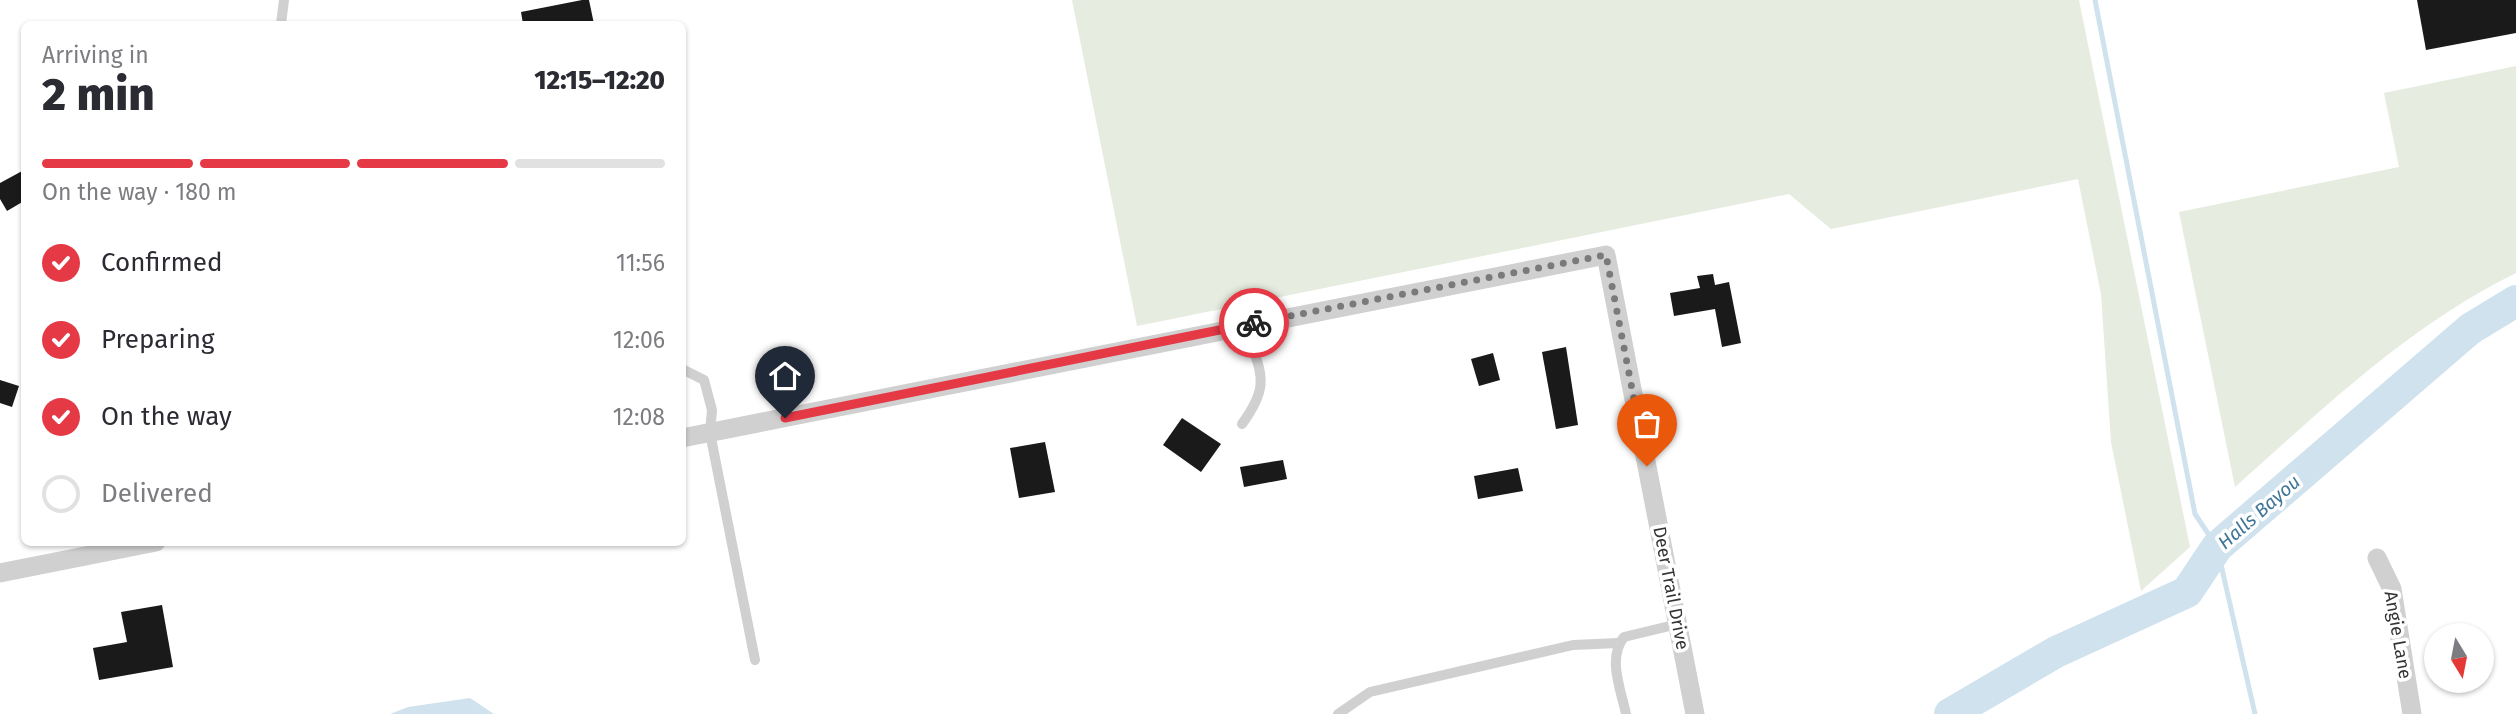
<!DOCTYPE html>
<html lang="en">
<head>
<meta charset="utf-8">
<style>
	:root { --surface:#fff; --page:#f7f7f7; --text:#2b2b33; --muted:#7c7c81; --line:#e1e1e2; --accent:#e63946 }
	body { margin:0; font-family:"Fira Sans",sans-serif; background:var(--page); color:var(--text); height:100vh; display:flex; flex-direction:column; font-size:26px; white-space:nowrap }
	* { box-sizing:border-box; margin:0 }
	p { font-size:23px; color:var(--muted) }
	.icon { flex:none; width:38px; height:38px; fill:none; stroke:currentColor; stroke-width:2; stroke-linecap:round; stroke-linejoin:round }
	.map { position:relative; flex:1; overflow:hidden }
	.drawer { position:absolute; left:21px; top:21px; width:665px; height:525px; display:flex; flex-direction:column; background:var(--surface); border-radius:10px; box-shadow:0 2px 5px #0004 }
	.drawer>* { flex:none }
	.needle { width:46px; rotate:170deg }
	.controls { position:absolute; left:2424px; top:623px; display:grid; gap:14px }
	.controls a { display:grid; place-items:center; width:70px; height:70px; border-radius:50%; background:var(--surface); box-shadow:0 2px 5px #0004; font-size:35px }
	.pin { position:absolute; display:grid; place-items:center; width:60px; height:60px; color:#fff; margin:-72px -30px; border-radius:50% 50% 50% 0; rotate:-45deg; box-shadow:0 0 7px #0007 }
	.pin .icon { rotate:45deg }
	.courier { position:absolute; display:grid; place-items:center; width:70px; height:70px; margin:-35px; border:5px solid #e63946; border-radius:50%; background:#fff; color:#222; box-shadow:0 2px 9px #0007 }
	.headline em { font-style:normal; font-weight:800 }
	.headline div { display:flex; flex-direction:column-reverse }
	.headline { display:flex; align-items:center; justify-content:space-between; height:119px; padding:0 21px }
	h1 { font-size:46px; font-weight:800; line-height:52px }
	.bar { display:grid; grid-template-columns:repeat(4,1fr); gap:10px 7px; align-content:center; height:84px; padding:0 21px }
	.bar i { height:9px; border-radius:5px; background:var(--line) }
	.bar .on { background:var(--accent) }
	.bar p { grid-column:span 4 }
	ol { padding:0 21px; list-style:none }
	li { display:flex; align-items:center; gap:21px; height:77px }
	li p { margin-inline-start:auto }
	li .icon { padding:7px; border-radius:50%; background:var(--accent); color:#fff; stroke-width:4 }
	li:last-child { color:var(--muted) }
	li i { width:38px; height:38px; border:4px solid var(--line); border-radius:50% }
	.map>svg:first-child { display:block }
</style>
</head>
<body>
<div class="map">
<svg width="2516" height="714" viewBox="0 0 2516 714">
	<rect width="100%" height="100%" fill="#fff"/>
	<g fill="#e6ecdf">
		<polygon points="1072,0 2079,0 2190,547 2141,591 2111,442 2101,294 2078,179 1831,229 1789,194 1137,326"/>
		<path d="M 2516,66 L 2516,273 C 2408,326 2324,408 2235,487 L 2179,212 L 2399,167 L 2384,93 Z"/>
	</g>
	<polygon fill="#cfe2ee" points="470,698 494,714 390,714 408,707"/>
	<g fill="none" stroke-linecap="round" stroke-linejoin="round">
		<polyline stroke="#cfe2ee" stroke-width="5" points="2095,0 2195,514 2217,547 2255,714"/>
		<polyline stroke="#cfe2ee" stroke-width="32" points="1950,714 2056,652 2187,592 2217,547 2470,329 2516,301"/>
	</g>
	<g fill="#1a1a1a">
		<polygon points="582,0 589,0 594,24 523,24 521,12"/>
		<polygon points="2417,0 2516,0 2516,33 2426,50"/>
		<polygon points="24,170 24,201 7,211 0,199 0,183"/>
		<polygon points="1713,274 1715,285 1729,282 1741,343 1722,347 1715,309 1674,316 1670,293 1700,288 1697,276"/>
		<polygon points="1566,347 1578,425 1556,429 1542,352"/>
		<polygon points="1493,353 1500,380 1479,386 1471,359"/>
		<polygon points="0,380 19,386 12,407 0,403"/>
		<polygon points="1182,418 1221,444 1201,472 1163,445"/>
		<polygon points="1045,442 1055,492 1019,498 1010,448"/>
		<polygon points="1283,460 1287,479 1244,487 1240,467"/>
		<polygon points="1518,468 1523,491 1478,499 1474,476"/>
		<polygon points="162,605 173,667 99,680 93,648 127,642 121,612"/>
	</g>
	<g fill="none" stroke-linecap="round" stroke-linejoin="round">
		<g stroke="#d0d0d0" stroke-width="10">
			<polyline points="281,24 284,0"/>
			<polyline points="682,369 704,380 712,410 710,433 755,660"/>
			<path d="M 1242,424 C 1273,382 1259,372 1246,326"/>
			<polyline points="1338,714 1370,692 1573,645 1618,643"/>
			<path d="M 1626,714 C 1621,690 1607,658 1624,637 L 1678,624"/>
		</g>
		<g stroke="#d0d0d0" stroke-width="19">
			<polyline points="682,438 1606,255 1695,714"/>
			<polyline points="2377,558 2392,589 2412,714"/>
			<polyline points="0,573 156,542"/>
		</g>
	</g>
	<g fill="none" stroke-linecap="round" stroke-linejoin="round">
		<polyline stroke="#7a7a7a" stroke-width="7" stroke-dasharray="0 12.6" points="1254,323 1606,255 1647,466"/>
		<polyline stroke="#e63946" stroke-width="9" points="785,418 1254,323"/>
	</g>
	<g text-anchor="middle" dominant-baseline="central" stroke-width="7" stroke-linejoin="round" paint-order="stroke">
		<g font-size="18" fill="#333" stroke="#fff">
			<text transform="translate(1671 588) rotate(79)">Deer Trail Drive</text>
			<text transform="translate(2398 635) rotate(80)">Angie Lane</text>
		</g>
		<g font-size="19" font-style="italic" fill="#3f7597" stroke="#fff">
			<text transform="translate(2259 512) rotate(-41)">Halls Bayou</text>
		</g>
	</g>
</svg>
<div class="controls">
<a><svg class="needle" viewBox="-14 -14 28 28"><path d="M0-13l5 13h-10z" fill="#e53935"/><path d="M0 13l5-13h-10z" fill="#7c7c81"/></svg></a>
</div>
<div class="pin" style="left:1647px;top:466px;background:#ea580c"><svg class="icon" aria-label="bag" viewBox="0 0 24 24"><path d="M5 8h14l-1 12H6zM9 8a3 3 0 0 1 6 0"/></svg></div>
<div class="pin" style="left:785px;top:418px;background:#1f2937"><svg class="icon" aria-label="home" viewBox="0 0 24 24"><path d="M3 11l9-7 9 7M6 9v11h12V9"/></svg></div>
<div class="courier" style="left:1254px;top:323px"><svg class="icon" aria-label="bike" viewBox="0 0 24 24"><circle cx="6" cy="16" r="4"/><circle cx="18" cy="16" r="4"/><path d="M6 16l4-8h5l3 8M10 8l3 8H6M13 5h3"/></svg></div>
<section class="drawer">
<div class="headline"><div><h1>2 min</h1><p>Arriving in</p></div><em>12:15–12:20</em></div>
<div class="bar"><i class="on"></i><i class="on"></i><i class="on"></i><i></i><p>On the way · 180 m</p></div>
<ol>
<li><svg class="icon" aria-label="check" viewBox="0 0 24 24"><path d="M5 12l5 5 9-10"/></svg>Confirmed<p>11:56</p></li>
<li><svg class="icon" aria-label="check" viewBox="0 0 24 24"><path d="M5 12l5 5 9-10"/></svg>Preparing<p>12:06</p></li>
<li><svg class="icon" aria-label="check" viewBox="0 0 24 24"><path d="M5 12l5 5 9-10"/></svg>On the way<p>12:08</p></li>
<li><i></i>Delivered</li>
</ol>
</section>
</div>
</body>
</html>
